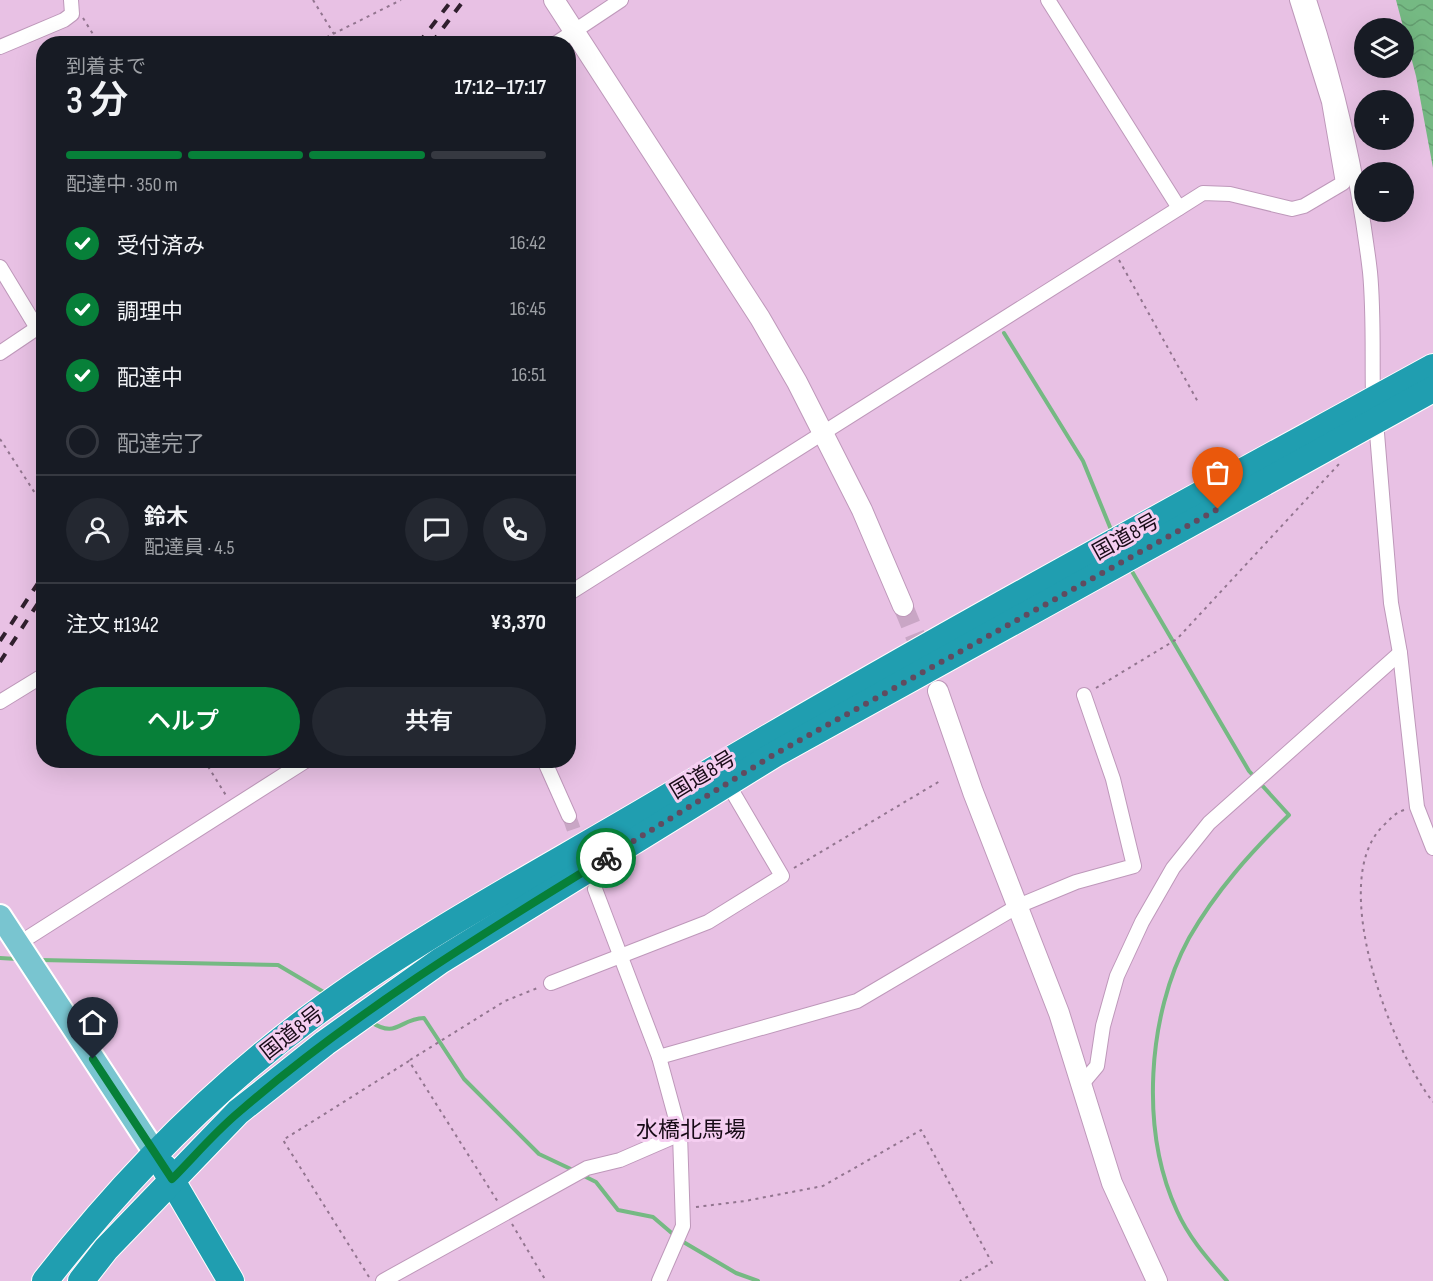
<!DOCTYPE html>
<html lang="ja">
<head>
<meta charset="utf-8">
<style>
	:root { --surface:#171b24; --page:#242831; --text:#f1f3f6; --muted:#9ea1a6; --line:#363941; --accent:#078039 }
	body { margin:0; font-family:"Sofia Sans Condensed","Noto Sans JP",sans-serif; background:var(--page); color:var(--text); height:100vh; display:flex; flex-direction:column; font-size:22px; white-space:nowrap }
	* { box-sizing:border-box; margin:0 }
	p { font-size:20px; color:var(--muted) }
	.icon { flex:none; width:33px; height:33px; fill:none; stroke:currentColor; stroke-width:2; stroke-linecap:round; stroke-linejoin:round }
	.map { position:relative; flex:1; overflow:hidden }
	.side { position:absolute; left:36px; top:36px; width:540px; height:732px; display:flex; flex-direction:column; background:var(--surface); border-radius:24px; box-shadow:0 6px 24px #0002 }
	.side>* { flex:none }
	.tools { position:absolute; left:1354px; top:18px; display:grid; gap:12px }
	.tools a { display:grid; place-items:center; width:60px; height:60px; border-radius:50%; background:var(--surface); box-shadow:0 6px 24px #0002; font-size:30px }
	.pin { position:absolute; display:grid; place-items:center; width:51px; height:51px; color:#fff; margin:-62px -26px; border-radius:50% 50% 50% 0; rotate:-45deg; box-shadow:0 0 6px #0007 }
	.pin .icon { rotate:45deg }
	.courier { position:absolute; display:grid; place-items:center; width:60px; height:60px; margin:-30px; border:4px solid #078039; border-radius:50%; background:#fff; color:#222; box-shadow:0 2px 8px #0007 }
	.summary em { font-style:normal; font-weight:600 }
	.summary div { display:flex; flex-direction:column-reverse }
	.summary { display:flex; align-items:center; justify-content:space-between; height:102px; padding:0 30px }
	h1 { font-size:39px; font-weight:600; line-height:45px }
	.bar { display:grid; grid-template-columns:repeat(4,1fr); gap:9px 6px; align-content:center; height:72px; padding:0 30px }
	.bar i { height:8px; border-radius:4px; background:var(--line) }
	.bar .current { background:var(--accent) }
	.bar p { grid-column:span 4 }
	.line { display:flex; align-items:center; gap:15px; padding:0 30px; border-top:2px solid var(--line) }
	.line div { flex:1 }
	.round { display:grid; place-items:center; flex:none; width:63px; height:63px; border-radius:32px; background:var(--page) }
	ol { padding:0 30px; list-style:none }
	li { display:flex; align-items:center; gap:18px; height:66px }
	li p { margin-inline-start:auto }
	li .icon { padding:6px; border-radius:50%; background:var(--accent); color:#fff; stroke-width:4 }
	li:last-child { color:var(--muted) }
	li i { width:33px; height:33px; border:3px solid var(--line); border-radius:50% }
	.primary-button { display:flex; gap:12px; margin-top:auto; padding:12px 30px }
	.primary-button a { flex:1; height:69px; border-radius:36px; background:var(--accent); color:#fff; font-size:24px; font-weight:600; line-height:69px; text-align:center }
	.primary-button a+a { background:var(--page); color:var(--text) }
	.map>svg:first-child { display:block }
</style>
</head>
<body>
<div class="map">
<svg width="1433" height="1281" viewBox="0 0 1433 1281">
	<defs>
		<pattern id="water-waves" width="16" height="10" patternUnits="userSpaceOnUse" patternTransform="scale(1.5)"><rect width="16" height="10" fill="#75b983"/><path d="M0 5q4-4 8 0t8 0" fill="none" stroke="#649e70"/></pattern>
	</defs>
	<rect width="100%" height="100%" fill="#e8c1e4"/>
	<polygon fill="url(#water-waves)" points="1396,0 1433,0 1433,168 1416,76"/>
	<g fill="none" stroke-linecap="round" stroke-linejoin="round">
		<g stroke="#75b983" stroke-width="4">
			<polyline points="1004,333 1083,461 1112,532"/>
			<path d="M 1130,568 L 1249,771 L 1289,815 C 1250,853 1216,891 1189,938 C 1147,1015 1140,1131 1177,1211 C 1189,1238 1208,1259 1227,1281"/>
			<polyline points="0,958 17,959"/>
			<polyline points="40,960 278,965 327,994"/>
			<path d="M 371,1022 C 397,1039 399,1019 424,1018 L 464,1079 L 539,1154 L 575,1171"/>
			<polyline points="582,1175 596,1182 618,1210 653,1217 674,1235"/>
			<polyline points="680,1240 736,1273 758,1281"/>
		</g>
		<polyline stroke="#c9a6c5" stroke-width="14" stroke-dasharray="14 7" stroke-linecap="butt" points="569,816 582,853"/>
		<polyline stroke="#c9a6c5" stroke-width="20" stroke-dasharray="20 10" stroke-linecap="butt" points="903,606 938,691"/>
		<defs>
			<g id="street">
				<polyline points="1048,0 1179,208"/>
				<path d="M 1309,0 C 1338,88 1359,179 1370,272 C 1374,313 1372,357 1373,399"/>
				<polyline points="555,44 621,0"/>
				<polyline points="0,47 64,20 72,14 71,0"/>
				<polyline points="0,267 37,328"/>
				<polyline points="0,353 43,324"/>
				<polyline points="1376,421 1391,603 1400,653 1417,807 1433,848"/>
				<polyline points="568,594 1203,193 1230,194 1292,209 1304,206 1343,183 1329,102 1297,0"/>
				<polyline points="0,702 44,675"/>
				<polyline points="544,760 569,816"/>
				<polyline points="595,889 659,1057 680,1134 683,1226 659,1281"/>
				<polyline points="18,944 307,760"/>
				<polyline points="551,983 708,922 782,876 728,784"/>
				<polyline points="659,1057 857,1001 1018,906 1076,882 1134,866 1113,779 1084,695"/>
				<polyline points="1081,1085 1097,1066 1103,1026 1117,976 1142,922 1173,868 1209,823 1400,653"/>
				<polyline points="383,1281 587,1168 620,1160 680,1134"/>
			</g>
			<g id="secondary">
				<polyline points="554,0 760,318 797,382 862,510 903,606"/>
				<polyline points="938,691 973,792 1059,1013 1112,1183 1157,1281"/>
			</g>
			<polyline id="primary" points="0,916 156,1154"/>
			<g id="highway">
				<polyline points="164,1167 231,1281"/>
				<path d="M 45,1281 C 122,1182 212,1090 313,1015 C 425,932 551,867 671,795 C 921,645 1178,507 1433,367"/>
				<polyline points="81,1281 106,1249 238,1112 325,1043 440,961 775,754 1433,389"/>
			</g>
		</defs>
		<use href="#street" stroke="#be98ba" stroke-width="16"/>
		<use href="#secondary" stroke="#be98ba" stroke-width="22"/>
		<use href="#primary" stroke="#fff" stroke-width="26"/>
		<use href="#highway" stroke="#fff" stroke-width="28"/>
		<g stroke="#92758f" stroke-width="2" stroke-dasharray="3 4.5" stroke-linecap="butt">
			<polyline points="313,0 334,34"/>
			<polyline points="83,18 99,44"/>
			<polyline points="313,44 401,0"/>
			<polyline points="1119,260 1198,402"/>
			<polyline points="0,439 44,507"/>
			<polyline points="1096,688 1177,639 1339,464"/>
			<polyline points="204,760 227,797"/>
			<path d="M 1404,810 C 1395,813 1390,819 1383,826 C 1326,882 1392,1050 1433,1102"/>
			<polyline points="794,868 940,781"/>
			<polyline points="410,1060 505,1001 540,987"/>
			<polyline points="696,1207 745,1201 823,1186 921,1130 992,1263 960,1281"/>
			<polyline points="512,1224 546,1281"/>
			<polyline points="369,1277 283,1140 409,1061 498,1202"/>
		</g>
		<use href="#street" stroke="#fff" stroke-width="14"/>
		<use href="#secondary" stroke="#fff" stroke-width="20"/>
		<use href="#primary" stroke="#79c5d0" stroke-width="22"/>
		<use href="#highway" stroke="#209eb0" stroke-width="26"/>
		<g stroke="#30202e" stroke-width="4" stroke-dasharray="10 10" stroke-linecap="butt">
			<polyline points="418,44 452,0"/>
			<polyline points="431,44 464,0"/>
			<polyline points="0,641 44,574"/>
			<polyline points="0,662 44,594"/>
		</g>
	</g>
	<g fill="none" stroke-linecap="round" stroke-linejoin="round">
		<polyline stroke="#614b5f" stroke-width="6" stroke-dasharray="0 10.8" points="606,858 775,754 1218,509"/>
		<path stroke="#078039" stroke-width="8" d="M 93,1059 L 172,1179 C 194,1157 215,1132 239,1112 C 352,1014 480,935 606,858"/>
	</g>
	<g text-anchor="middle" dominant-baseline="central" stroke-width="6" stroke-linejoin="round" paint-order="stroke">
		<g font-size="21" fill="#180b17" stroke="#f5cef1">
			<text transform="translate(1126 537) rotate(-29)">国道8号</text>
			<text transform="translate(703 775) rotate(-31)">国道8号</text>
			<text transform="translate(292 1033) rotate(-38)">国道8号</text>
		</g>
		<g font-size="22" fill="#180b17" stroke="#f5cef1">
			<text x="691" y="1130">水橋北馬場</text>
		</g>
	</g>
</svg>
<div class="tools">
<a><svg class="icon" aria-label="layers" viewBox="0 0 24 24"><path d="M12 4l9 5-9 5-9-5zM3 14l9 5 9-5"/></svg></a>
<a>+</a>
<a>−</a>
</div>
<div class="pin" style="left:1218px;top:509px;background:#ea580c"><svg class="icon" aria-label="bag" viewBox="0 0 24 24"><path d="M5 8h14l-1 12H6zM9 8a3 3 0 0 1 6 0"/></svg></div>
<div class="pin" style="left:93px;top:1059px;background:#1f2937"><svg class="icon" aria-label="home" viewBox="0 0 24 24"><path d="M3 11l9-7 9 7M6 9v11h12V9"/></svg></div>
<div class="courier" style="left:606px;top:858px"><svg class="icon" aria-label="bike" viewBox="0 0 24 24"><circle cx="6" cy="16" r="4"/><circle cx="18" cy="16" r="4"/><path d="M6 16l4-8h5l3 8M10 8l3 8H6M13 5h3"/></svg></div>
<section class="side">
<div class="summary"><div><h1>3 分</h1><p>到着まで</p></div><em>17:12–17:17</em></div>
<div class="bar"><i class="current"></i><i class="current"></i><i class="current"></i><i></i><p>配達中 · 350 m</p></div>
<ol>
<li><svg class="icon" aria-label="check" viewBox="0 0 24 24"><path d="M5 12l5 5 9-10"/></svg>受付済み<p>16:42</p></li>
<li><svg class="icon" aria-label="check" viewBox="0 0 24 24"><path d="M5 12l5 5 9-10"/></svg>調理中<p>16:45</p></li>
<li><svg class="icon" aria-label="check" viewBox="0 0 24 24"><path d="M5 12l5 5 9-10"/></svg>配達中<p>16:51</p></li>
<li><i></i>配達完了</li>
</ol>
<div class="line" style="height:108px"><a class="round"><svg class="icon" aria-label="person" viewBox="0 0 24 24"><circle cx="12" cy="8" r="4"/><path d="M4 21q1-7 8-7t8 7"/></svg></a><div><b>鈴木</b><p>配達員 · 4.5</p></div><a class="round"><svg class="icon" aria-label="chat" viewBox="0 0 24 24"><path d="M4 5h16v11H9l-5 4z"/></svg></a><a class="round"><svg class="icon" aria-label="phone" viewBox="0 0 24 24"><path d="M5 4h4l2 5-3 2q2 4 5 5l2-3 5 2v4C11 20 4 13 5 4z"/></svg></a></div>
<div class="line" style="height:78px"><div>注文 #1342</div><b>¥3,370</b></div>
<div class="primary-button"><a>ヘルプ</a><a>共有</a></div>
</section>
</div>
</body>
</html>
